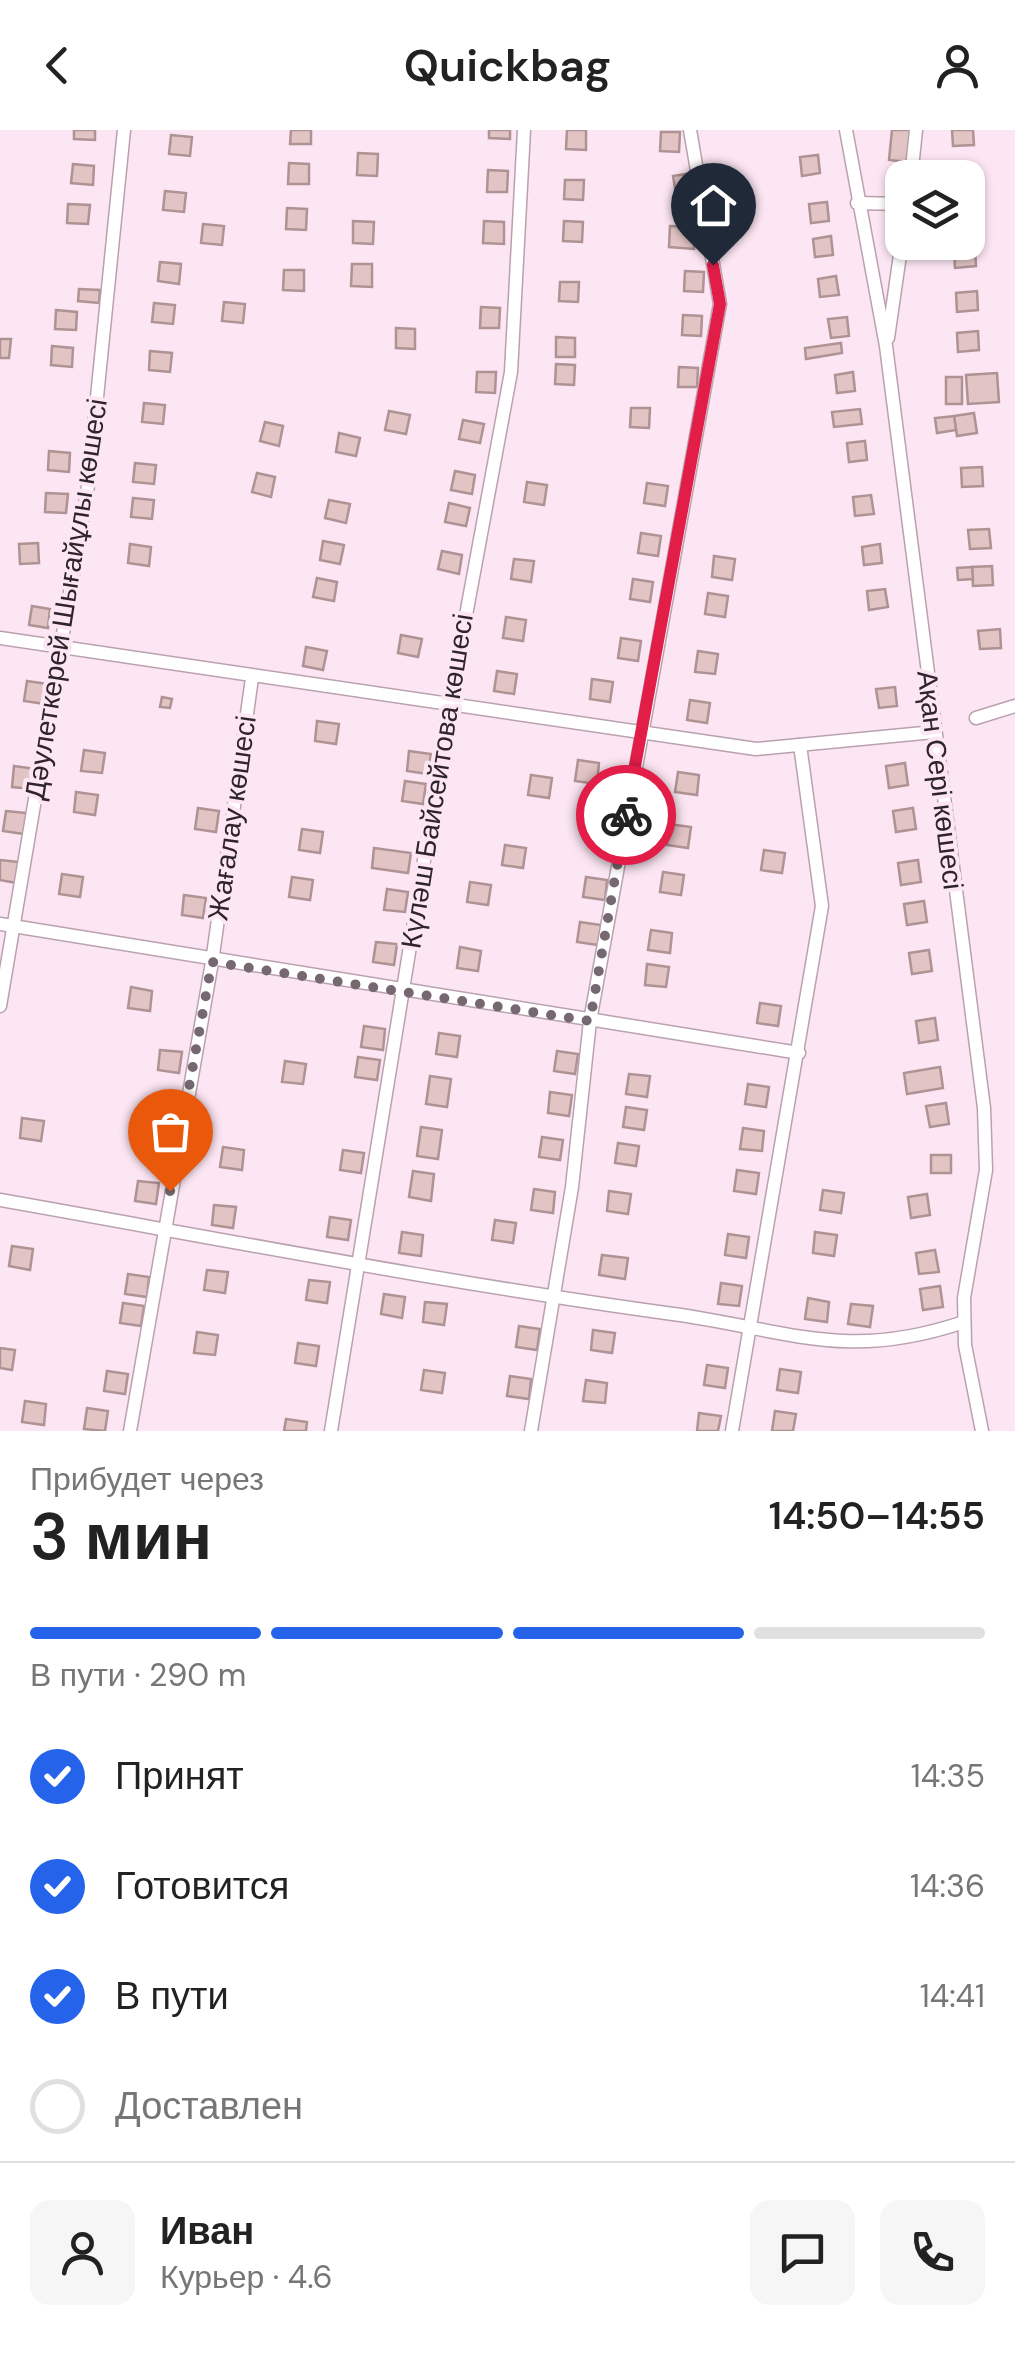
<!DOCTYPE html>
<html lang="ru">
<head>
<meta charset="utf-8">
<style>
	:root { --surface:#fff; --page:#f6f6f6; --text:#222; --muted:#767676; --line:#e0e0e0; --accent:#2563eb }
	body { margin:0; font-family:"DM Sans",sans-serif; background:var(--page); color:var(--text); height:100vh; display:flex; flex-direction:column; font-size:38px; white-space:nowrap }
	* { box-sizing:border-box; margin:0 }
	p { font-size:32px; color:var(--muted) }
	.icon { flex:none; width:55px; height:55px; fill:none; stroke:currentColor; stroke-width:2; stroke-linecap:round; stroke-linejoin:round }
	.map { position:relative; height:1301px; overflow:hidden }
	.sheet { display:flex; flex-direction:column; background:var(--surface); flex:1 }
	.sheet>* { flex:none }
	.buttons { position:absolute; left:885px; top:30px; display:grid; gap:20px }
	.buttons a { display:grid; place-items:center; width:100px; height:100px; border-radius:20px; background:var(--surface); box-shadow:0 2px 8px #0004; font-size:50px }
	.pin { position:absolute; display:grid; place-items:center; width:85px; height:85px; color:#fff; margin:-102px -42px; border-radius:50% 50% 50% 0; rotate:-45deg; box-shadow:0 0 10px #0007 }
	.pin .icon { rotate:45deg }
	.courier { position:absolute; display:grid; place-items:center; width:100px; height:100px; margin:-50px; border:8px solid #e11d48; border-radius:50%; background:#fff; color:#222; box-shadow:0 2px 12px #0007 }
	.head em { font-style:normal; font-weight:600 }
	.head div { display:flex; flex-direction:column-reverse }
	.head { display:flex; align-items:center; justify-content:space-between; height:170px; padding:0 30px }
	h1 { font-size:65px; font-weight:600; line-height:75px }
	.bar { display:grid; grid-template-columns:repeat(4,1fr); gap:15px 10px; align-content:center; height:120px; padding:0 30px }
	.bar i { height:12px; border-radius:8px; background:var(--line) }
	.bar .active { background:var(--accent) }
	.bar p { grid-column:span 4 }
	.line { display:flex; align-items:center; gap:25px; padding:0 30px; border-top:2px solid var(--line) }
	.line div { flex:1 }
	.round { display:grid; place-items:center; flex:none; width:105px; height:105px; border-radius:20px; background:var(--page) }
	ol { padding:0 30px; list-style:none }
	li { display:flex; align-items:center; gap:30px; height:110px }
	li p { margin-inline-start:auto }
	li .icon { padding:10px; border-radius:50%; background:var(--accent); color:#fff; stroke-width:4 }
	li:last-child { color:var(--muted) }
	li i { width:55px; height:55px; border:5px solid var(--line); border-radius:50% }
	header { display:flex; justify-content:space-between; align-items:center; height:130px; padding:0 30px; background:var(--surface); font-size:45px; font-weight:600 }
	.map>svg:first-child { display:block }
</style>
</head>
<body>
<header><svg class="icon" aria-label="back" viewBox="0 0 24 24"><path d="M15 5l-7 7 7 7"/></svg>Quickbag<svg class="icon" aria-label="person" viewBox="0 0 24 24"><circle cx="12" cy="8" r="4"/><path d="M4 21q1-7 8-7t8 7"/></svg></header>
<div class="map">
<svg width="1015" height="1301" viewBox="0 0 1015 1301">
	<rect width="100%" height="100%" fill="#fce6f3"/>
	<g fill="#e3c4c5" stroke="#af9293" stroke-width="2.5">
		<polygon points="74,0 95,0 95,10 74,9"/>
		<polygon points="291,0 311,0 311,14 290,14"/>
		<polygon points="489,0 510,0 510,9 489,8"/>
		<polygon points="567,0 586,0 586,20 566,19"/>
		<polygon points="892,0 911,0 908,32 889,30"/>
		<polygon points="952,0 973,0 974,15 953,16"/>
		<polygon points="661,2 680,2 679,22 660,21"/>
		<polygon points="171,5 192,7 190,26 169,24"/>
		<polygon points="358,23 378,24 377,46 357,45"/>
		<polygon points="818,25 820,43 802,46 800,27"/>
		<polygon points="289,33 309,34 309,54 288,54"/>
		<polygon points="73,34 94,36 93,55 71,53"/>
		<polygon points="894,39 909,41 909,48 902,48 902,59 892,58"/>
		<polygon points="488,40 508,41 507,62 487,62"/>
		<polygon points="692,43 696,67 677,70 673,46"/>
		<polygon points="565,50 584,50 583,70 564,69"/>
		<polygon points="968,57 973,57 974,76 968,76"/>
		<polygon points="165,61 186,63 184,82 163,80"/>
		<polygon points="827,72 829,91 811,93 809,74"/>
		<polygon points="68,74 90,75 88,94 67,93"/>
		<polygon points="287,78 307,79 306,100 286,99"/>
		<polygon points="353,91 374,92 373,114 353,113"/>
		<polygon points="484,91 504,92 504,114 483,113"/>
		<polygon points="564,91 583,92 582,112 563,111"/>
		<polygon points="203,94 224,96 222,115 201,113"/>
		<polygon points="670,96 694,97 694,119 669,117"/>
		<polygon points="831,106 833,125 815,127 813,109"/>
		<polygon points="975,118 976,136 955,138 954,119"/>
		<polygon points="160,132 181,134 179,154 158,151"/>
		<polygon points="352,134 372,134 372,157 351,156"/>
		<polygon points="284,140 304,140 304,161 283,160"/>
		<polygon points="685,141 704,142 703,162 684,161"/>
		<polygon points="836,146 839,165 820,167 818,149"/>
		<polygon points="560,152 579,152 578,172 559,171"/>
		<polygon points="79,159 100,160 99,173 78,171"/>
		<polygon points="977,161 978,180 957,182 956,163"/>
		<polygon points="224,172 245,174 243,193 222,191"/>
		<polygon points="154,173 175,175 173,194 152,192"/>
		<polygon points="481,177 500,178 499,198 480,198"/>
		<polygon points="56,180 77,182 76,200 55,199"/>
		<polygon points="683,185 702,186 701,206 682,205"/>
		<polygon points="847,187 849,206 831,208 828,189"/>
		<polygon points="396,198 415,199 415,219 396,218"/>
		<polygon points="978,201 979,220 958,222 957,203"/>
		<polygon points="556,207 575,208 575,227 556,227"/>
		<polygon points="0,209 11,209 9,228 0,228"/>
		<polygon points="841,213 842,223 806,229 805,218"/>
		<polygon points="52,216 73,218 72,237 51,235"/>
		<polygon points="150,221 172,223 170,242 149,240"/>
		<polygon points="556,234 575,235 574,255 555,254"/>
		<polygon points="679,237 698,238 697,257 678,257"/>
		<polygon points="477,242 496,242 495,263 476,262"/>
		<polygon points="853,242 855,261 837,263 835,245"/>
		<polygon points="997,243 999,272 968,274 966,245"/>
		<rect x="946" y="247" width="16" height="27"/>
		<polygon points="144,273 165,275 163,294 142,292"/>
		<polygon points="631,278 650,278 649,298 630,297"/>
		<polygon points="860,279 862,294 834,297 832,282"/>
		<polygon points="389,281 410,285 406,304 385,300"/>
		<polygon points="974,283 977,303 957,306 954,286"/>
		<polygon points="954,286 956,300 937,303 935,288"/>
		<polygon points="463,290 484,294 480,313 459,309"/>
		<polygon points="265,292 283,296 279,316 260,311"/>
		<polygon points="339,303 360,308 356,326 336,322"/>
		<polygon points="865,311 867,330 849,332 847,313"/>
		<polygon points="49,321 70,323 69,342 48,340"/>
		<polygon points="135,333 156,335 154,354 133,352"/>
		<polygon points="982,337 983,356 962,357 961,338"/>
		<polygon points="455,341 475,345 472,364 451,360"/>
		<polygon points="257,343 275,347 271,367 252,362"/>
		<polygon points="527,352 547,355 544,375 524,372"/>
		<polygon points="647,353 668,356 665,376 644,373"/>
		<polygon points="46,363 68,364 66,383 45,382"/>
		<polygon points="871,365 874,384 855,386 853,367"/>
		<polygon points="133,368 154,370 152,389 131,387"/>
		<polygon points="329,370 350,374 346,393 325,388"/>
		<polygon points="449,373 470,378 466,396 445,392"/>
		<polygon points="989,399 991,418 970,419 968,400"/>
		<polygon points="641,403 661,406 658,426 638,423"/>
		<polygon points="323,411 344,415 340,434 320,430"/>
		<polygon points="38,413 39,433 20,434 19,414"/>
		<polygon points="130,414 151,417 149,436 128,433"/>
		<polygon points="880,414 882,433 864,435 862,417"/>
		<polygon points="442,421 462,425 459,444 438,439"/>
		<polygon points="714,426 735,429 732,450 712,447"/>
		<polygon points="514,429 534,431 531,452 511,449"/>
		<polygon points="992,436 993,455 973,456 972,437"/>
		<polygon points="972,437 973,449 958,450 957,438"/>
		<polygon points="317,448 337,452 334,471 313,467"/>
		<polygon points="633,449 653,452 650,472 630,469"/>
		<polygon points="885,459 888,477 869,480 867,461"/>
		<polygon points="708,463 728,466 725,487 705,484"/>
		<polygon points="32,476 50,479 48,498 29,495"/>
		<polygon points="506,487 526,490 523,511 503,508"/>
		<polygon points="1000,499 1001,518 980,519 978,501"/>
		<polygon points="401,505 422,509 418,527 398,523"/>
		<polygon points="621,508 641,511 638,531 618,528"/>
		<polygon points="306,517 327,521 323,540 303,536"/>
		<polygon points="698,521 718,524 715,544 695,542"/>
		<polygon points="497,541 517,544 514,564 494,561"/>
		<polygon points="592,549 613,552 610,572 590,569"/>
		<polygon points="27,551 48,554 45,574 24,571"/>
		<polygon points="895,557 897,576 879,578 876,559"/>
		<polygon points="162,567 172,569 170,578 160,577"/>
		<polygon points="690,570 710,573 707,593 687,590"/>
		<polygon points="317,591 339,594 336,614 315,611"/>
		<polygon points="84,620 105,623 102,643 81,641"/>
		<polygon points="409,621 431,624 428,644 407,641"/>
		<polygon points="578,630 599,633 597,654 575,651"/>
		<polygon points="905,633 908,655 889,658 886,636"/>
		<polygon points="14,636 36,639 33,659 12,657"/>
		<polygon points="678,642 699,645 697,665 675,662"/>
		<polygon points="531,645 552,648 549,668 528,665"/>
		<polygon points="405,651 426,654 423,674 402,671"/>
		<polygon points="76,662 98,665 95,685 74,682"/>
		<polygon points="198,678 219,681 216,702 195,699"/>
		<polygon points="913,678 916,699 896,702 893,681"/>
		<polygon points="6,681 27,683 24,704 3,701"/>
		<polygon points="596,690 617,693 614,713 593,710"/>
		<polygon points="669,694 691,697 688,718 667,715"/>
		<polygon points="302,699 323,702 320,723 299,720"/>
		<polygon points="505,715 526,718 523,738 502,735"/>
		<polygon points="374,718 411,723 408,743 372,738"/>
		<polygon points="764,720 785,723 782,743 761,740"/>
		<polygon points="0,730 19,732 16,753 0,750"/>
		<polygon points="918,730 921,752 901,755 898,733"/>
		<polygon points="663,742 684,745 681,765 660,762"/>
		<polygon points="62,744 83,747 80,767 59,764"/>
		<polygon points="292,747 313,750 310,770 289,767"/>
		<polygon points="586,747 607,750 605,770 583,767"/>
		<polygon points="470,752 491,755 488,775 467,772"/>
		<polygon points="387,759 408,762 405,782 384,780"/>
		<polygon points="184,765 206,768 203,788 182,785"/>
		<polygon points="924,771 927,792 907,795 904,774"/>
		<polygon points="580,792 601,795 598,815 577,812"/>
		<polygon points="651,800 672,803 670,823 648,820"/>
		<polygon points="376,812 397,814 394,835 373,832"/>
		<polygon points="460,817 481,821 478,841 457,838"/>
		<polygon points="929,820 932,841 912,844 909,823"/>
		<polygon points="647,834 669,837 666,857 645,855"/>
		<polygon points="131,857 152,861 150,881 128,878"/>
		<polygon points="760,873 781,876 778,896 757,893"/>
		<polygon points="935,888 938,910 919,913 916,891"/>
		<polygon points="364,896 385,899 383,920 361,917"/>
		<polygon points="439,903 460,906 457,927 436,924"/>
		<polygon points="160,920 182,922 179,943 158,940"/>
		<polygon points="557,921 578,924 575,944 554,941"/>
		<polygon points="358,927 380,930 377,950 355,947"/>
		<polygon points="285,931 306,934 303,954 282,952"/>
		<polygon points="940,937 943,958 907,964 904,943"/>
		<polygon points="629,944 650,946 647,967 626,964"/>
		<polygon points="430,946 451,949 447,977 426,974"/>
		<polygon points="748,954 769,957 766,977 745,974"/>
		<polygon points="550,962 572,965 569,986 548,983"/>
		<polygon points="946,973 949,994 930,997 926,976"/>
		<polygon points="626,977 647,980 644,1000 623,997"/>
		<polygon points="22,988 44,991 41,1011 20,1008"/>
		<polygon points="146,992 168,995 165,1016 144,1013"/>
		<polygon points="421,997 442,1000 438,1029 417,1026"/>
		<polygon points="743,998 764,1001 762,1021 740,1019"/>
		<polygon points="542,1007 563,1010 560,1030 539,1027"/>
		<polygon points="618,1013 639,1016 636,1036 615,1033"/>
		<polygon points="223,1017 244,1020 242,1040 220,1037"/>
		<polygon points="343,1020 364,1023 361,1043 340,1040"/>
		<rect x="931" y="1025" width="20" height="18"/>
		<polygon points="737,1040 759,1043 756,1064 734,1061"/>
		<polygon points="413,1041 434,1044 431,1071 409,1067"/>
		<polygon points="138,1051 159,1053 156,1074 135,1071"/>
		<polygon points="534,1059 555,1062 553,1083 531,1080"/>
		<polygon points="823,1060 844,1063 841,1083 820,1080"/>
		<polygon points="609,1061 631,1064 628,1084 607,1081"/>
		<polygon points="927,1064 930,1085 911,1088 908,1067"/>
		<polygon points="214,1075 236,1077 233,1098 212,1095"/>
		<polygon points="330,1087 351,1090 348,1110 327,1107"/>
		<polygon points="495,1090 516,1093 513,1113 492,1110"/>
		<polygon points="402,1102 423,1105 421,1126 399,1123"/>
		<polygon points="815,1102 837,1105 834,1126 813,1123"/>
		<polygon points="728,1104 749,1107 746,1128 725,1125"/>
		<polygon points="12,1116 33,1119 30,1140 9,1136"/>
		<polygon points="935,1120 939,1142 919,1144 916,1123"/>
		<polygon points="602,1125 628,1128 625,1149 599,1145"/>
		<polygon points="207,1140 228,1142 225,1163 204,1160"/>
		<polygon points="128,1144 149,1147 147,1167 125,1164"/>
		<polygon points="309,1150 330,1152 327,1173 306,1170"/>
		<polygon points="721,1153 742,1156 739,1176 718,1174"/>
		<polygon points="940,1156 943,1177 923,1180 920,1159"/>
		<polygon points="384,1164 405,1167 402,1188 381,1184"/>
		<polygon points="808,1168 829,1172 827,1192 805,1189"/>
		<polygon points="425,1172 447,1174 444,1195 423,1192"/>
		<polygon points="123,1173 144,1176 141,1196 120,1193"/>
		<polygon points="851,1174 873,1176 870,1197 848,1194"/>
		<polygon points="519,1196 540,1199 537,1220 516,1217"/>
		<polygon points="593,1200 615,1203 612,1223 591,1220"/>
		<polygon points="197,1202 218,1205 215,1225 194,1223"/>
		<polygon points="298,1213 319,1216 316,1236 295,1233"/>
		<polygon points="0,1218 15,1220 12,1240 0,1238"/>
		<polygon points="707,1235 728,1238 725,1258 704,1255"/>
		<polygon points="780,1239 801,1242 798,1263 777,1260"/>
		<polygon points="424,1240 445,1243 442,1263 421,1260"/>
		<polygon points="107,1241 128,1244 125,1264 104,1261"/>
		<polygon points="510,1246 531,1249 529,1269 507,1266"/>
		<polygon points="586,1250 607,1253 605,1273 583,1271"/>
		<polygon points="25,1271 46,1274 44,1295 22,1292"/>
		<polygon points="87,1278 108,1281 105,1301 84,1299"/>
		<polygon points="775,1281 796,1284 793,1301 772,1301"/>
		<polygon points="699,1283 721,1286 718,1301 697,1301"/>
		<polygon points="286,1289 307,1292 306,1301 284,1301"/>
	</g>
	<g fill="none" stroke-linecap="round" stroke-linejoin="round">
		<defs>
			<g id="minor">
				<polyline points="846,0 886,216 984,978 986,1040 964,1168 965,1215 982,1301"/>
				<polyline points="911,48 916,0"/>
				<polyline points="857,73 902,74"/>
				<polyline points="888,208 902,111"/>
				<polyline points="0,508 756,619 934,602"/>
				<polyline points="976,588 1015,576"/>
				<polyline points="0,794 799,923"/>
				<polyline points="0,876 88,356 124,0"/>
				<path d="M 0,1070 C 226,1110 446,1153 673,1184 C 789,1200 845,1232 964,1192"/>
				<polyline points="130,1301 212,832 252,548"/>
				<polyline points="331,1301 449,577 511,242 524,0"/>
				<polyline points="531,1301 572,1057 590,891 720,174 690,0"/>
				<polyline points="732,1301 822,776 800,615"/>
			</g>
		</defs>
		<use href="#minor" stroke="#baa1b0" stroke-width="15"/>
		<use href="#minor" stroke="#fff" stroke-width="12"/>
	</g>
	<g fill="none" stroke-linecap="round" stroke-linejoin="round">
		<polyline stroke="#766870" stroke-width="10" stroke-dasharray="0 18" points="170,1061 212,832 590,891 626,685"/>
		<polyline stroke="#e11d48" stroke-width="12" points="626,685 720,174 713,135"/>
	</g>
	<g text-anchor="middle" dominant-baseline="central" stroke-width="8" stroke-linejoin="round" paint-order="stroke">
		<g font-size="28" fill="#2e242a" stroke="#fce6f3">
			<text transform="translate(66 469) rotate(-81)">Дәулеткерей Шығайұлы көшесі</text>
			<text transform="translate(940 650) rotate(83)">Ақан Сері көшесі</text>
			<text transform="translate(437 651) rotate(-81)">Күләш Байсейтова көшесі</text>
			<text transform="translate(232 688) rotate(-82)">Жағалау көшесі</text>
		</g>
	</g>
</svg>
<div class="buttons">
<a><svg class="icon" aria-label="layers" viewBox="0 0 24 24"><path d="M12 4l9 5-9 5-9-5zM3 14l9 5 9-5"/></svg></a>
</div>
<div class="pin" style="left:170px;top:1061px;background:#ea580c"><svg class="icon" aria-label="bag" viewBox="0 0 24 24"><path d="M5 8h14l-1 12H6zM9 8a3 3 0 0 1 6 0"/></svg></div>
<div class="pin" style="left:713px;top:135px;background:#1f2937"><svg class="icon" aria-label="home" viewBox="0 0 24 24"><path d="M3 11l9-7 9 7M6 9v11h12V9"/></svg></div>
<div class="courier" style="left:626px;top:685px"><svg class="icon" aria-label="bike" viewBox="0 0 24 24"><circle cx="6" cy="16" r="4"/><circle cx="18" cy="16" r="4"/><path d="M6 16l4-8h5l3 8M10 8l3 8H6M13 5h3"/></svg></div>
</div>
<section class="sheet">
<div class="head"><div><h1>3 мин</h1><p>Прибудет через</p></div><em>14:50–14:55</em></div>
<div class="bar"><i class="active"></i><i class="active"></i><i class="active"></i><i></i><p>В пути · 290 m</p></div>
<ol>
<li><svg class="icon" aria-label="check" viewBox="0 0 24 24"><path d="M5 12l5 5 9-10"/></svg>Принят<p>14:35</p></li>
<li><svg class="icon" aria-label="check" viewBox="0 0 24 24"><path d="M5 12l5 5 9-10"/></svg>Готовится<p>14:36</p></li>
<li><svg class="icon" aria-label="check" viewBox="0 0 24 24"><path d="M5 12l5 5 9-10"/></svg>В пути<p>14:41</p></li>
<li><i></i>Доставлен</li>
</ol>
<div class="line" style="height:180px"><a class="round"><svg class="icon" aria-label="person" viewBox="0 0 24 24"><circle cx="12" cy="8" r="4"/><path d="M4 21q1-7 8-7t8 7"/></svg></a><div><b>Иван</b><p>Курьер · 4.6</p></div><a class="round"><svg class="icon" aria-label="chat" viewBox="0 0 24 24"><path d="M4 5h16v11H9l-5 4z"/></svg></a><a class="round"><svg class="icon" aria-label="phone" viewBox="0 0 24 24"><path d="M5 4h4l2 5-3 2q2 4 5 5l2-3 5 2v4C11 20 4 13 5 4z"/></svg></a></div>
</section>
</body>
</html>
